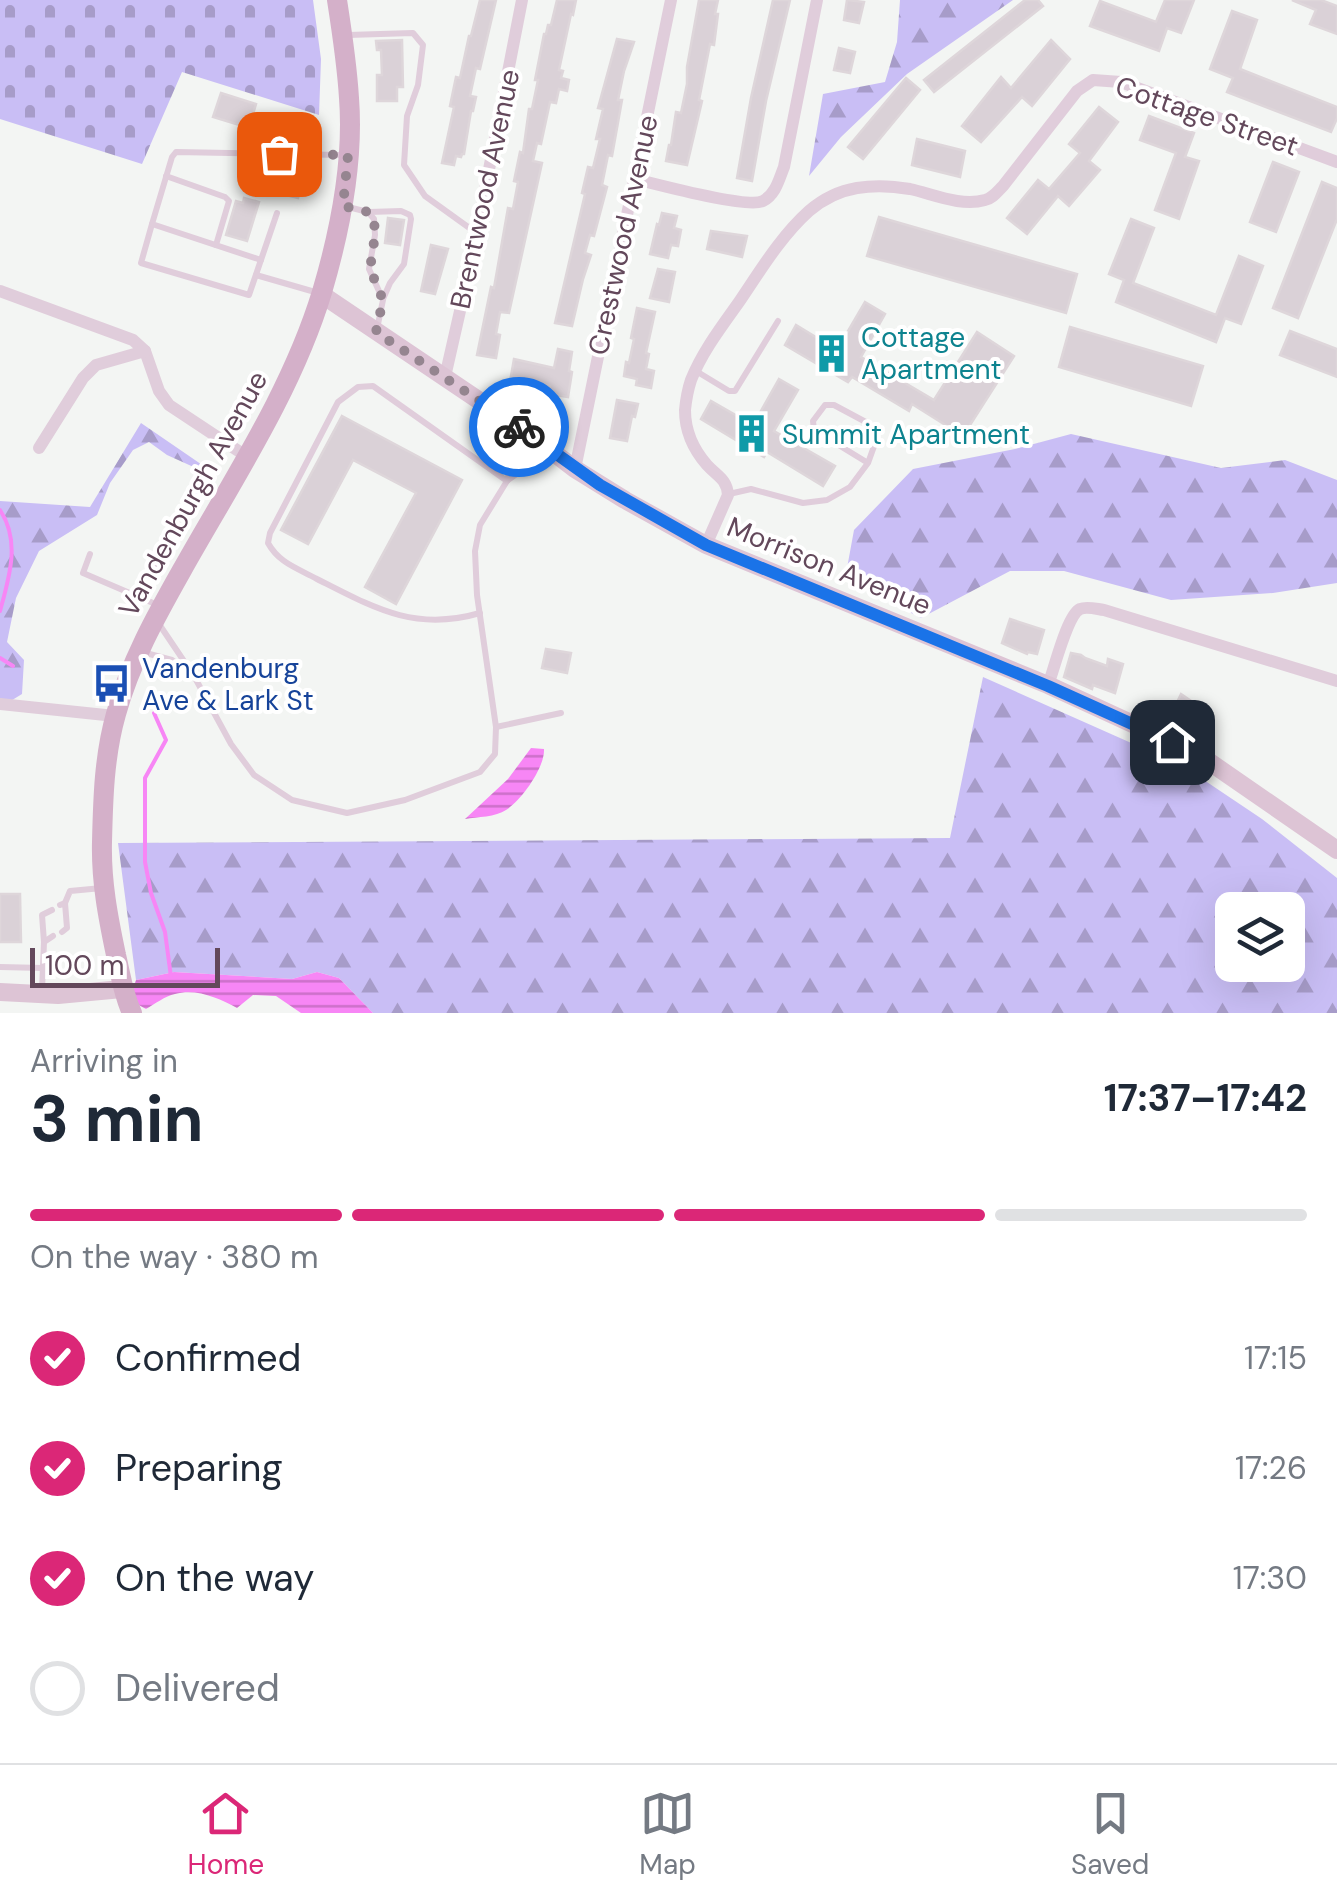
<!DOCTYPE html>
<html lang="en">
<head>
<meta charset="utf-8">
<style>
	:root { --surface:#fff; --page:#f6f6f7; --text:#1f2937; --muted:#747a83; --line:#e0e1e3; --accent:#db2777 }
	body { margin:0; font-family:"DM Sans",sans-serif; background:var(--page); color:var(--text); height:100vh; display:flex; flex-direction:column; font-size:38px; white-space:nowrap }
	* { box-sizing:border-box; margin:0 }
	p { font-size:32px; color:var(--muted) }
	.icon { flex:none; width:55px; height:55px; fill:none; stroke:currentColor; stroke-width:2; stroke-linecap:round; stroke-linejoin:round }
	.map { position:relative; height:1013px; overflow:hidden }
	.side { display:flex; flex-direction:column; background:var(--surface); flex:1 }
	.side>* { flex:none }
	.fabs { position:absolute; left:1215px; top:892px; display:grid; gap:20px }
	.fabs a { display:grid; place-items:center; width:90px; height:90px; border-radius:15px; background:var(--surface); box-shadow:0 10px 40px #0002; font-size:50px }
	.scale { position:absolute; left:30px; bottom:25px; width:190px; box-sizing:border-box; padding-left:10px; border:5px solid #63485b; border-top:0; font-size:28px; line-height:35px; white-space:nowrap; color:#63485b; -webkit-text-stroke:8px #fff; paint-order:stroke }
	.pin { position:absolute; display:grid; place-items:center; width:85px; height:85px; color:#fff; margin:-42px; border-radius:20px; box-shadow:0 5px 15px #0006 }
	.courier { position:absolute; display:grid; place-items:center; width:100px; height:100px; margin:-50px; border:8px solid #1a73e8; border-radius:50%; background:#fff; color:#222; box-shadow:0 2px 12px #0007 }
	.summary em { font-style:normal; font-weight:700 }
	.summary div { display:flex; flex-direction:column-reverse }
	.summary { display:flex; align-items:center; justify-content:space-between; height:170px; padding:0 30px }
	h1 { font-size:65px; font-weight:700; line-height:75px }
	.bar { display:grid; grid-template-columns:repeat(4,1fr); gap:15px 10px; align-content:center; height:120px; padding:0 30px }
	.bar i { height:12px; border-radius:8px; background:var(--line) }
	.bar .selected { background:var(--accent) }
	.bar p { grid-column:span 4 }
	ol { padding:0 30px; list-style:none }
	li { display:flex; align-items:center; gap:30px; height:110px }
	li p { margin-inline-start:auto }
	li .icon { padding:10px; border-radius:50%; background:var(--accent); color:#fff; stroke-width:4 }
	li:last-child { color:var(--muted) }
	li i { width:55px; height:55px; border:5px solid var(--line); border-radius:50% }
	.tab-bar { display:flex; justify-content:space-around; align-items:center; height:140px; border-top:2px solid var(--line); background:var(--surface); font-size:28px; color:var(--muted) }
	.tab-bar a { display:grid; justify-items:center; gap:5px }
	.tab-bar .selected { color:var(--accent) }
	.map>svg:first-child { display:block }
</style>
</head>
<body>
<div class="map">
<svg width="1337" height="1013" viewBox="0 0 1337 1013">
	<defs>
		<pattern id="forest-firs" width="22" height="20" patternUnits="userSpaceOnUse" patternTransform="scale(2.5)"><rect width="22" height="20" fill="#c9bef5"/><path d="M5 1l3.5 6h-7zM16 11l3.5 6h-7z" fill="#a79cc9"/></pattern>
		<pattern id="cemetery-stones" width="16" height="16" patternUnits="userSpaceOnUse" patternTransform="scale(2.5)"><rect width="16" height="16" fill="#c9bef5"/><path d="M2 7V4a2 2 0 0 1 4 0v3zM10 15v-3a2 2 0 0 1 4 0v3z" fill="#a79cc9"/></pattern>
		<pattern id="water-rules" width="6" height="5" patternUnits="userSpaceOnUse" patternTransform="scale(2.5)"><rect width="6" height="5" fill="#f786f5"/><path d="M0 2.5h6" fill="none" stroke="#cc70c9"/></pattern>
	</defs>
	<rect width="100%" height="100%" fill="#f3f5f3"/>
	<g fill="url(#forest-firs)" fill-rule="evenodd">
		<polygon points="900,0 1013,0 907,74 841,137 809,176 823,94 885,82 897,42"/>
		<polygon points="141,423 211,471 196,508 191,509 186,503 191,488 200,477 198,469 167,455 149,442 133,450 110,483 97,515 39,551 16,598 7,642 24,660 22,694 9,702 0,698 0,501 90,507"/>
		<polygon points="1071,434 1221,468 1285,460 1337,480 1337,583 1273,593 1171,600 1064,571 1010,571 921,618 845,579 854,530 913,469 1015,449"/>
		<path d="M 983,677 L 1183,766 L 1262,819 L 1337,878 L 1337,1013 L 373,1013 L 339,978 L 317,972 L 292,979 L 174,972 L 136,980 L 118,843 L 950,838 ZM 1232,910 L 1288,910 L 1288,965 L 1232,965 Z"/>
	</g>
	<polygon fill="url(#cemetery-stones)" points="0,0 313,0 321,59 319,115 182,72 142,164 0,119"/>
	<g fill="url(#water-rules)">
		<path d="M 531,748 L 544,749 C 545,767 522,800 506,810 C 496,817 477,817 465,819 L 508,779 Z"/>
		<path d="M 174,972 L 292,979 L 317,972 L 339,978 L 373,1013 L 301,1013 L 276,996 L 253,995 L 237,1008 C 219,998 196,988 175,994 C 165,996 155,1004 146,1009 L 135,1003 L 131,995 L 136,980 Z"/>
	</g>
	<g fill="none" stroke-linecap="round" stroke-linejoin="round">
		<g stroke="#f786f5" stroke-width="4">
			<path d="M 0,510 C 21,541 9,578 0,611"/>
			<polyline points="0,658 13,666"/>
			<polyline points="154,713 166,740 145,778 145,862 151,893 165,932 171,977"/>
		</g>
	</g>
	<g fill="#dad1d7" stroke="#ded6da" stroke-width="2.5">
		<polygon points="480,0 496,0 480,69 476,68 470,96 476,97 473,111 471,111 464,154 462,154 461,157 456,156 454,165 442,163 454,107 450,106 456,77 460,78 469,36 471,36"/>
		<polygon points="557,0 576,0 573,15 571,14 559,70 563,71 561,78 569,80 567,91 559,89 556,103 550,102 541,144 537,143 533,161 542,163 509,313 500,312 496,334 500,335 496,358 477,355 491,287 494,288 508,208 513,209 518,182 514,181 520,152 523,153 529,109 532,109 538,80 535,80 544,34 546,34 548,25 551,25"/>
		<polygon points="699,0 718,0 715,14 718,14 714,45 710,44 699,100 702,101 687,165 666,161 669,145 671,145 676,112 681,113 687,84 687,67"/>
		<polygon points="773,0 790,0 766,101 752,181 737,178 751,98"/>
		<polygon points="847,0 864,2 859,23 844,20"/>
		<polygon points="1025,0 1038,0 1043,6 934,92 924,80"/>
		<polygon points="1165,0 1194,0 1181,33 1167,28 1159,51 1090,26 1100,1 1156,22"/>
		<polygon points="1292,0 1321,0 1337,6 1337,34 1310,24 1316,10"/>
		<polygon points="1232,11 1257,20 1240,69 1337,107 1337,118 1331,132 1227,92 1233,78 1210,69"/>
		<polygon points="617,39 634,42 624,71 618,100 622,100 612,156 608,155 602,185 607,187 594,236 590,235 585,253 591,255 583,279 572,326 555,323 585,194 582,193 588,167 593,168 600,139 596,139 603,109 598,108"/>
		<polygon points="402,40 403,87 397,87 397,101 377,101 377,75 382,75 381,50 377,50 376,41"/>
		<polygon points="1051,40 1070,59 1032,106 1022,97 981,142 962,126 1001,77 1011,88"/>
		<polygon points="839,48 855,52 850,73 834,70"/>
		<polygon points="906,78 920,90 863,159 848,147"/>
		<polygon points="221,93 256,104 249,128 213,117"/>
		<polygon points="1099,107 1118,122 1089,161 1100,170 1069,206 1058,196 1027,234 1007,218 1038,180 1049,189 1080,153 1069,144"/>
		<polygon points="1149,116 1194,133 1185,157 1199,161 1179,219 1155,210 1176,153 1140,140"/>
		<polygon points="917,139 965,151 960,177 912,165"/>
		<polygon points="1273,162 1299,172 1276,232 1250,222"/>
		<polygon points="260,164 304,176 298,198 254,187"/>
		<polygon points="1322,182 1337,188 1337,219 1298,318 1273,308"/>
		<polygon points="244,198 259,202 247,241 226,235 236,201 243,203"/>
		<polygon points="662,213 677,216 674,228 681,230 678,246 671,245 668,258 650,254 657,224 659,225"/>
		<polygon points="879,217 1077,274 1066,313 867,256"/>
		<polygon points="388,218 404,220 400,245 385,243"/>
		<polygon points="1131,219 1154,228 1133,283 1216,315 1239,256 1263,266 1241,324 1225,318 1216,342 1116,302 1124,280 1109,274"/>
		<polygon points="711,231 747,236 742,257 707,249"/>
		<polygon points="431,245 448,249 435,294 421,291"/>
		<polygon points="658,269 675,272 669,302 650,298"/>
		<polygon points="865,302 885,314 861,357 934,400 977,332 1014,356 963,436 912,404 909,411 852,377 848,382 785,345 796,325 837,350"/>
		<polygon points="637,308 655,312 646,353 649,354 646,369 654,371 651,388 636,385 637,379 624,376 626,362 629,363 634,339 631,338"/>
		<polygon points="1070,327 1203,366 1191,406 1059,367"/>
		<polygon points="1290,331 1337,349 1337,377 1280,355"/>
		<polygon points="558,349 572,352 569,371 572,372 568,397 549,394 550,386 511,376 514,359 554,368"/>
		<polygon points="779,379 798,390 774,431 835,466 823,486 767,452 764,457 701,419 711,401 753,425"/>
		<polygon points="617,400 638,404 635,417 632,416 627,441 610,438"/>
		<polygon points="342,416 462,480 396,604 365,587 416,493 353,460 308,544 281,530"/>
		<polygon points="1010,619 1044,630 1037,654 1028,652 1027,654 1002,643"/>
		<polygon points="546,649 571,653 567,673 542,668"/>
		<polygon points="1071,653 1081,655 1085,658 1107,666 1108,659 1123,664 1115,693 1093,685 1092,689 1064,677"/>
		<polygon points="1181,694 1194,703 1183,728 1169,719"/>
		<polygon points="0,894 20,894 21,942 0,942"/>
	</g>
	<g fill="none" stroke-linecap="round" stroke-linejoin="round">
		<g stroke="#e0cddb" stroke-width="6">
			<polyline points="348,35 413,33 423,45 418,85 407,116 404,165 425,196 475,232"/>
			<polyline points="166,176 225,197 229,201 216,245"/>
			<polyline points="344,206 368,212 374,219 375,235 369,269 383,300 377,329"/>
			<polyline points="369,212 401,211 410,215 411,219 404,264 390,283 383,299"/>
			<polyline points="152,224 141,263 249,295 277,213"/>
			<polyline points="261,260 152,224 172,157 176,152 343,155"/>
			<polyline points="256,275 315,292"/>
			<polyline points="696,371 729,391 735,391 778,321"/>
			<polyline points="508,480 532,463 544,449"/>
			<polyline points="729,494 751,489 803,503 827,500 850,487 868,463 814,430 813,421 825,405 834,405 877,428 877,438 868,463"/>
			<polyline points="90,554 83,573 160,606"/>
			<polyline points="140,597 157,567"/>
			<path d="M 480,613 C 415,632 374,608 317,579 C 297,568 279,563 268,543 L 270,533 L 338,402 L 358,387 L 373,386 L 507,481"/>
			<polyline points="159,624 194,676 231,744 254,775 292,800 347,813 405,800 480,772 495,754 496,727 477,595 475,551 480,525 507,481 511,464 529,436"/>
			<polyline points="142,652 172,660 189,672"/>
			<polyline points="496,727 561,713"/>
			<polyline points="65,903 70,891 102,888"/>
			<polyline points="60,905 65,903 67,928 62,932"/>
			<polyline points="52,910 42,915 44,942 53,936"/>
			<polyline points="0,967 43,968"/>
			<polyline points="42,990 44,942"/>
		</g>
		<g stroke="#e0cddb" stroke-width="12">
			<path d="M 635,179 C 656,184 748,209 763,201 C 776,194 779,179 784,167 L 817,0"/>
			<polyline points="0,291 133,340 145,351 159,391 169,405 246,456"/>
			<polyline points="445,377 470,267 522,0"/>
			<polyline points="39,448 83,378 96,365 145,351"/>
			<polyline points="575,469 671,0"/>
			<path d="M 706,545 L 728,495 C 727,479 717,476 707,465 C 693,449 685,431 685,410 C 686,400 688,389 691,380 C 702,352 722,326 739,302 C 760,271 781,236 809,211 C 823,199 839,191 857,188 C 874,185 893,186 910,189 C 933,194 961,207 985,200 C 993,198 997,192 1003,186 L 1077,91 L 1093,80 L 1121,82 L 1337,162"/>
			<path d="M 1048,685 C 1054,670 1067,615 1080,609 C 1087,606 1096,609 1104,610 L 1337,681"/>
			<polyline points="0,704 115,716"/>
		</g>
		<g stroke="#ddc4d5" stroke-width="18">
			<polyline points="321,294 536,439 575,469 625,500 706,545 1048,685 1198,754 1337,850"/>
			<polyline points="0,992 58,995 122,989"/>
		</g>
		<path stroke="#d4b0c9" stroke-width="20" d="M 132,1013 C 123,994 121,976 116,955 C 108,917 101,881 102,842 C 103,800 104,756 116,714 C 130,663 156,616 182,570 C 232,481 292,391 322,292 C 340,231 354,163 349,98 C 347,65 342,32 337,0"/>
	</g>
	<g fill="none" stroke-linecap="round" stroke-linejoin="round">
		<polyline stroke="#958590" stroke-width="10" stroke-dasharray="0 18" points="279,154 348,155 343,206 368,212 374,219 375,235 370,269 383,300 376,332 519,427"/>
		<polyline stroke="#1a73e8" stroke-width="12" points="519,427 600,485 706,545 1048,686 1172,742"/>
	</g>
	<defs>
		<symbol id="building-bare" viewBox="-9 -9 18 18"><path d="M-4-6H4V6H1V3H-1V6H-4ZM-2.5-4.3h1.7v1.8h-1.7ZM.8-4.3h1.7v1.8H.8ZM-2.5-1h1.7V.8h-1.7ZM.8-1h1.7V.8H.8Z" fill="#0f9aa8" stroke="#fff" stroke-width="2.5" paint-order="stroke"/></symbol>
		<symbol id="bus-bare" viewBox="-9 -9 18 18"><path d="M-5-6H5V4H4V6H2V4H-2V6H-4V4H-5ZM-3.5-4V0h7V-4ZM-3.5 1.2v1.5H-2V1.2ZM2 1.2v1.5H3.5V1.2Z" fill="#1a4fb4" stroke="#fff" stroke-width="2.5" paint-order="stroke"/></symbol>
	</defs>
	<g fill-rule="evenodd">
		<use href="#building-bare" x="804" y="326" width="55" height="55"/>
		<use href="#building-bare" x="724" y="406" width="55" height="55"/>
		<use href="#bus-bare" x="84" y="656" width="55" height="55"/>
	</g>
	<g text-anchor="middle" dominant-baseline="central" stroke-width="8" stroke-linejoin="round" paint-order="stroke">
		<g font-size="28" fill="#63485b" stroke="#fff">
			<text transform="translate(1207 116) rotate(19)">Cottage Street</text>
			<text transform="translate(485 189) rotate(-78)">Brentwood Avenue</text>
			<text transform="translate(623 235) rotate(-78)">Crestwood Avenue</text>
			<text transform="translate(193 494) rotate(-61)">Vandenburgh Avenue</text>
			<text transform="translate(829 566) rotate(22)">Morrison Avenue</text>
		</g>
		<g font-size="28" fill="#0d838f" stroke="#fff" text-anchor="start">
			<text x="861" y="337">Cottage<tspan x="861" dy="32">Apartment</tspan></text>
			<text x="782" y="434">Summit Apartment</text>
		</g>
		<g font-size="28" fill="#164399" stroke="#fff" text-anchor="start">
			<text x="142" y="668">Vandenburg<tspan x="142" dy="32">Ave &amp; Lark St</tspan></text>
		</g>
	</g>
</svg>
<div class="fabs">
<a><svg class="icon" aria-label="layers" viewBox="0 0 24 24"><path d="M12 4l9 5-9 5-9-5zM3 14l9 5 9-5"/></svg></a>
</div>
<div class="scale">100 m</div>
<div class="pin" style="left:279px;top:154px;background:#ea580c"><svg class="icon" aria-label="bag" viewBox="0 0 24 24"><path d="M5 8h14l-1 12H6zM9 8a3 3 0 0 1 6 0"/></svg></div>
<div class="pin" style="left:1172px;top:742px;background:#1f2937"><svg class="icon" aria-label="home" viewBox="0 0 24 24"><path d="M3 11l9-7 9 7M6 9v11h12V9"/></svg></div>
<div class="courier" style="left:519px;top:427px"><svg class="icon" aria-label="bike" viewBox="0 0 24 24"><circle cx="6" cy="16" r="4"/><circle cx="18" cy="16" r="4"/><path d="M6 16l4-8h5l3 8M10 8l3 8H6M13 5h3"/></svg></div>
</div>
<section class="side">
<div class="summary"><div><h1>3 min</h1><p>Arriving in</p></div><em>17:37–17:42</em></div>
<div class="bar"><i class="selected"></i><i class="selected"></i><i class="selected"></i><i></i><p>On the way · 380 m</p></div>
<ol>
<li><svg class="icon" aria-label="check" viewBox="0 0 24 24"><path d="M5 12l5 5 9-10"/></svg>Confirmed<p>17:15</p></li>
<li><svg class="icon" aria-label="check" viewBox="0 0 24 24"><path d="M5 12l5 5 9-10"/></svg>Preparing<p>17:26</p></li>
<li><svg class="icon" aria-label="check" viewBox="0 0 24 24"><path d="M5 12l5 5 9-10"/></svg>On the way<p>17:30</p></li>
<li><i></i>Delivered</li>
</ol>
</section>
<nav class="tab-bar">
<a class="selected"><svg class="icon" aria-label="home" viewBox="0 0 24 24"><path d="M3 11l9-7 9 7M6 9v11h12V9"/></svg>Home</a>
<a><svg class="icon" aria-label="map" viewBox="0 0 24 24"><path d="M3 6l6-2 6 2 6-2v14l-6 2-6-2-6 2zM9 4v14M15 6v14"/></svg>Map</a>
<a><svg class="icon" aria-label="saved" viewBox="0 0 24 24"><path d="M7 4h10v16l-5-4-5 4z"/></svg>Saved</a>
</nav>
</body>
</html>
